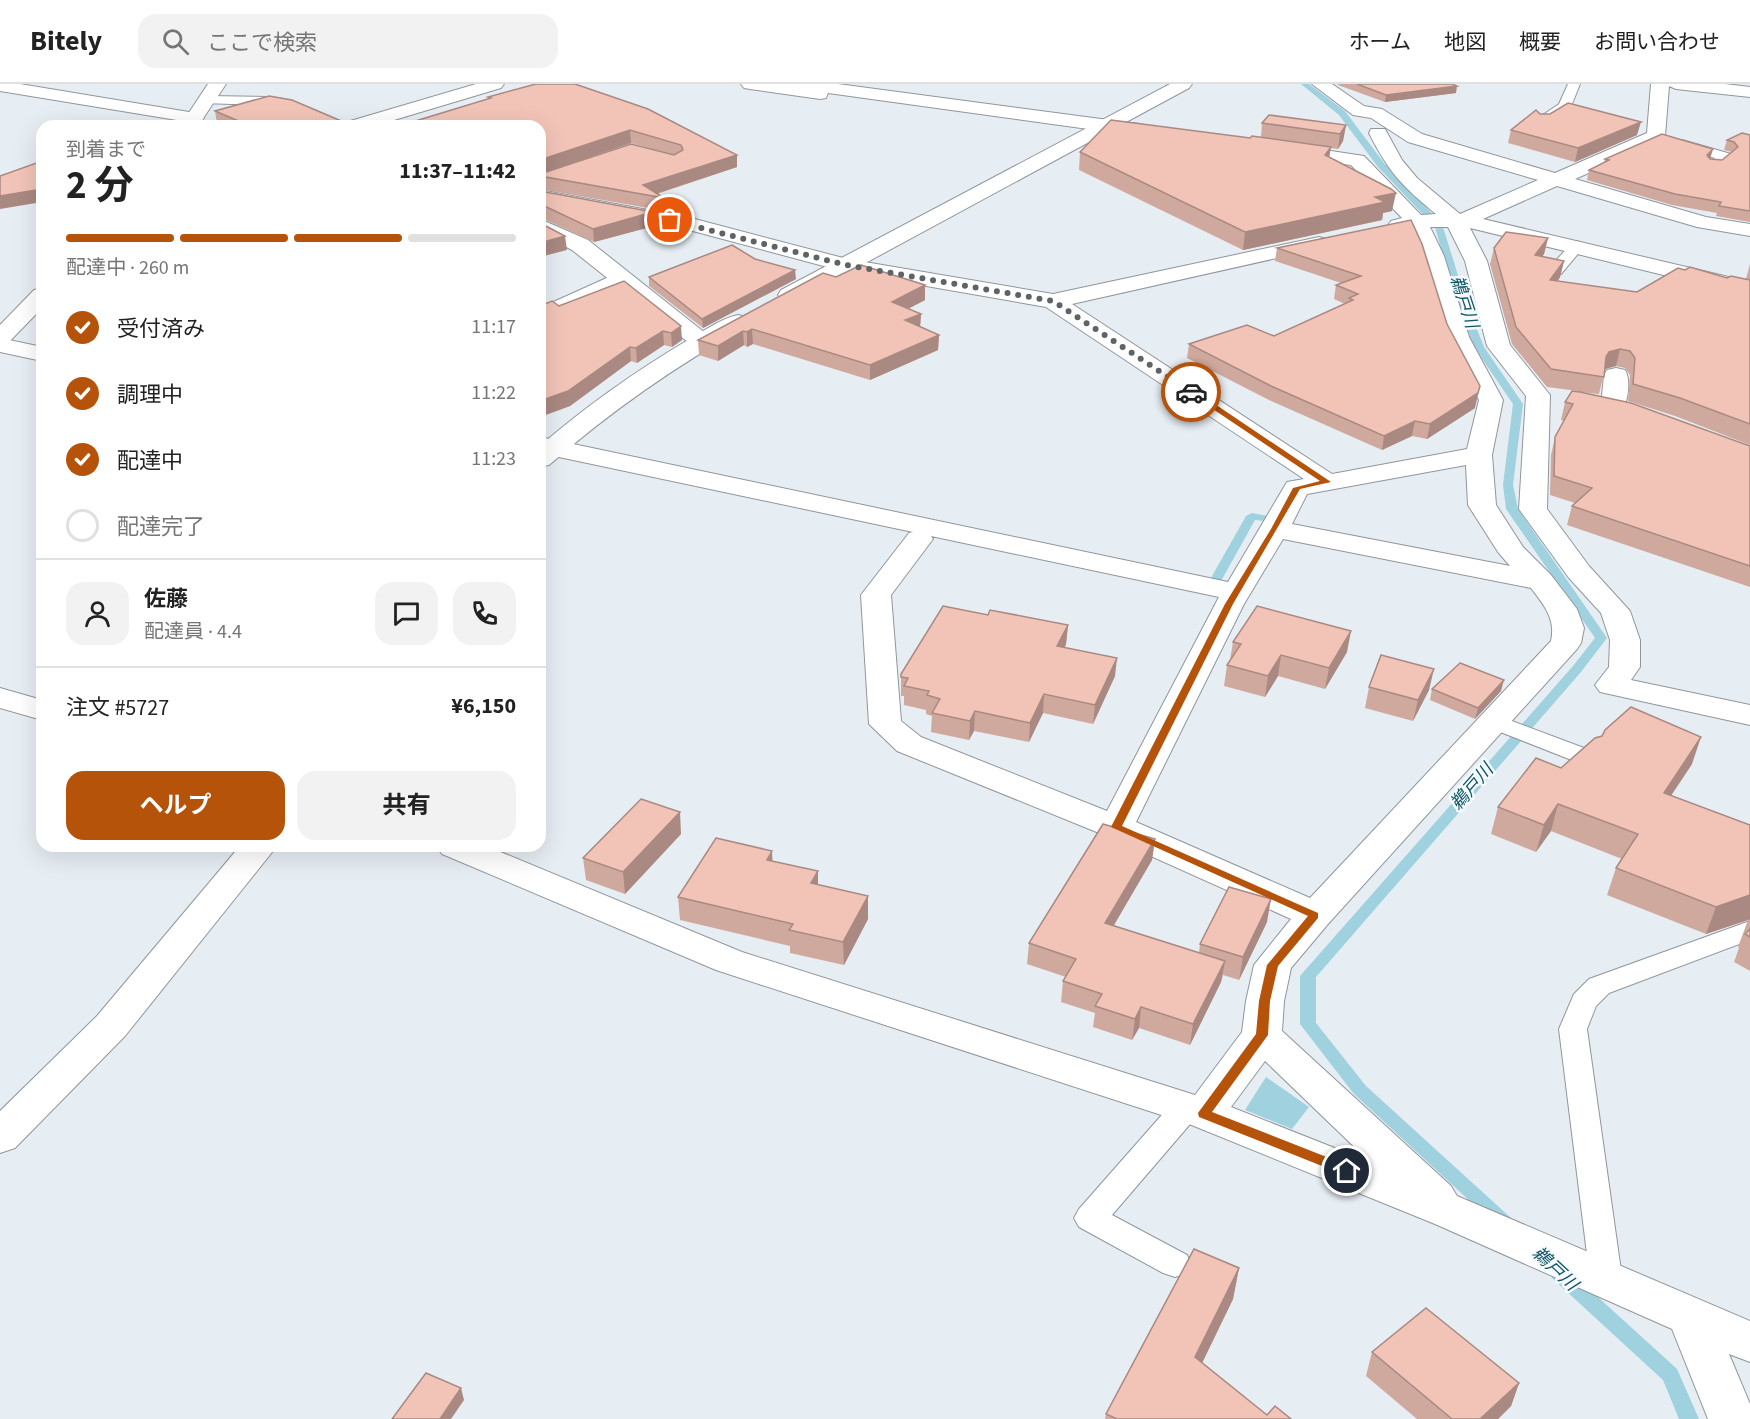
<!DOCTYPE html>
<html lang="ja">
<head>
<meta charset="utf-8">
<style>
	:root { --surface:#fff; --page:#f2f2f2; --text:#222; --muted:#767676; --line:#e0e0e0; --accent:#b45309 }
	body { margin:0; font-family:"Source Sans 3","Noto Sans JP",sans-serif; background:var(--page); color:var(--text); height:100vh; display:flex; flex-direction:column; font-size:22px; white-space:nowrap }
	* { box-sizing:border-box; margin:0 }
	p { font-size:20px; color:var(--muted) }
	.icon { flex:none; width:33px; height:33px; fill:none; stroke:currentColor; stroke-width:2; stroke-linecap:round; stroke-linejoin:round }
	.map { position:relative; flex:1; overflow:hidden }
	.panel { position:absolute; left:36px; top:36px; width:510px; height:732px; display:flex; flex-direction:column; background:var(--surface); border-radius:18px; box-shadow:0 6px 24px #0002 }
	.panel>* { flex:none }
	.pin { position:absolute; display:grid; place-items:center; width:51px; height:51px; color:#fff; margin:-26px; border:3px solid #fff; border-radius:50%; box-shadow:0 2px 6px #0007 }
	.courier { position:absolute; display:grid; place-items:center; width:60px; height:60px; margin:-30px; border:4px solid #b45309; border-radius:50%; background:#fff; color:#222; box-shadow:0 2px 8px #0007 }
	.overview em { font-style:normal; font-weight:700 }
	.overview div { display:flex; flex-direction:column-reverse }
	.overview { display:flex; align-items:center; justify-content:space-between; height:102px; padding:0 30px }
	h1 { font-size:39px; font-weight:700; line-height:45px }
	.bar { display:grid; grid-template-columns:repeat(4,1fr); gap:9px 6px; align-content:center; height:72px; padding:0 30px }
	.bar i { height:8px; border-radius:4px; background:var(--line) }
	.bar .selected { background:var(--accent) }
	.bar p { grid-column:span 4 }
	.line { display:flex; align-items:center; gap:15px; padding:0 30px; border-top:2px solid var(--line) }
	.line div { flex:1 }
	.round { display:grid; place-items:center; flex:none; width:63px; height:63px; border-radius:18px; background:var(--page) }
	ol { padding:0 30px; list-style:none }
	li { display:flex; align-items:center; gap:18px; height:66px }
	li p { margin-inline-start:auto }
	li .icon { padding:6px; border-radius:50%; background:var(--accent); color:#fff; stroke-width:4 }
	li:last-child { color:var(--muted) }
	li i { width:33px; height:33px; border:3px solid var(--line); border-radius:50% }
	.cta { display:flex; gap:12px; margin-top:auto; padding:12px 30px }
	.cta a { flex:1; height:69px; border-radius:18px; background:var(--accent); color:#fff; font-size:24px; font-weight:700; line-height:69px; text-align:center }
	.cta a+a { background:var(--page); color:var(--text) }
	header { display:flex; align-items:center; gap:36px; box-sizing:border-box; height:84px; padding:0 30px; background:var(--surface); border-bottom:2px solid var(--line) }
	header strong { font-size:28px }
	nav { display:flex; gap:33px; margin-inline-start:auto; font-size:21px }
	.search { width:420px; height:54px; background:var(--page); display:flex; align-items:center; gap:15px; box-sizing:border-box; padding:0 21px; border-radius:18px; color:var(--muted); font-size:22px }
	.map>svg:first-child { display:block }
</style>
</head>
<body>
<header>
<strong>Bitely</strong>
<div class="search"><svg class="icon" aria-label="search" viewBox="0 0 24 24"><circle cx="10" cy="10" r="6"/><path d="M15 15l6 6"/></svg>ここで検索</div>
<nav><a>ホーム</a><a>地図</a><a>概要</a><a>お問い合わせ</a></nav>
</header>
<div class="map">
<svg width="1750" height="1335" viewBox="0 0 1750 1335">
	<rect width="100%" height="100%" fill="#e6edf3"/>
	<polygon fill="#9fd1df" points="1266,993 1309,1023 1292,1045 1245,1026"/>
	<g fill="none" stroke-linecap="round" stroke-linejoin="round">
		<g fill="#9fd1df" fill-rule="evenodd">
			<polygon points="1301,0 1309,0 1345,27 1384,79 1442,140 1467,220 1484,263 1523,320 1513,401 1518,425 1607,554 1581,588 1316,893 1316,939 1366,1002 1511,1134 1514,1139 1511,1144 1505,1146 1499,1144 1354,1010 1300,940 1300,892 1573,582 1595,554 1506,425 1503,401 1513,320 1474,263 1457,220 1435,143 1378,83 1339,31"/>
			<polygon points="1252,429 1268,432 1270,434 1264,437 1255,436 1221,497 1213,497 1211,494 1246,432"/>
			<polygon points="1559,1181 1566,1184 1677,1285 1699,1335 1679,1335 1663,1296 1552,1194 1550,1189 1552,1184"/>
		</g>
		<defs>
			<g id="lane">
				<polygon points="1568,0 1580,0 1570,25 1547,41 1537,41 1535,38 1537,35 1559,20"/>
				<polygon points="206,12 268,13 289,18 291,21 284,25 268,21 201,19 199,16 201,13"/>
				<polygon points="1682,56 1731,70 1733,73 1719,84 1709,84 1707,81 1715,74 1677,63 1675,60 1677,57"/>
				<polygon points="1577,157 1582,159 1585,162 1582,165 1561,190 1549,190 1547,187 1549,184 1572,159"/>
				<polygon points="620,188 628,193 626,196 540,235 540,224"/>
				<polygon points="1493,630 1592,667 1595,672 1592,677 1583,679 1574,677 1485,642 1481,637 1485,632"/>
				<polygon points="1750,837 1750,856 1609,909 1596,922 1587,945 1622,1194 1618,1204 1606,1208 1594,1204 1590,1194 1559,945 1574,910 1589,895"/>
				<polygon points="1186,1013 1197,1016 1201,1024 1197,1032 1112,1131 1187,1171 1191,1180 1187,1189 1175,1193 1163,1189 1079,1143 1074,1134 1079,1125 1175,1016"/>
			</g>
			<g id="street">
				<polygon points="0,0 20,0 195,29 201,30 204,34 201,38 195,39 0,7"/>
				<polygon points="476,0 504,0 501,4 374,42 345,42 347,38"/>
				<polygon points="741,0 838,0 1139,40 1146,42 1148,46 1146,50 1139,52 828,9 826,14 820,15 750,5 744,4"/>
				<path d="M 1312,0 L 1332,0 L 1364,22 L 1382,25 L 1422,50 L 1555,89 L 1647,49 L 1651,0 L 1725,0 L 1750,3 L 1750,13 L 1676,5 L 1669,2 L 1665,52 L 1663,56 L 1575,95 L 1706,133 L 1750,140 L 1750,152 L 1697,143 L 1557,102 L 1483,135 L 1750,198 L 1750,212 L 1470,144 L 1487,177 L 1510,261 L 1550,311 L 1547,425 L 1589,482 L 1630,527 L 1640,556 L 1640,583 L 1631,596 L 1750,621 L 1750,641 L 1600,608 L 1595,601 L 1609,583 L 1610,556 L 1601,529 L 1569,494 L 1519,425 L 1526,312 L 1487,262 L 1465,177 L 1448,143 L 1430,143 L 1444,172 L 1469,253 L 1503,316 L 1492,371 L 1496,421 L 1523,463 L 1551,491 L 1577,525 L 1584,544 L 1581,559 L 1577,565 L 1328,840 L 1291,884 L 1284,917 L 1282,947 L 1451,1102 L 1457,1112 L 1750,1237 L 1750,1278 L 1729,1270 L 1750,1320 L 1750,1335 L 1708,1335 L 1672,1245 L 1435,1140 L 1189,1040 L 716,886 L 442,770 L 436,762 L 486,762 L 742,868 L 1195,1011 L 1242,948 L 1246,917 L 1254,881 L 1291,835 L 1104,751 L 897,667 L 869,640 L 861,511 L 909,449 L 913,448 L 540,369 L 540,353 L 1228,498 L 1287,398 L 1304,395 L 1046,223 L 846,188 L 689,146 L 540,118 L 540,106 L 691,134 L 847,175 L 1053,210 L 1319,153 L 1326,155 L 1330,159 L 1326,163 L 1072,220 L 1332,390 L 1467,365 L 1479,316 L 1446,253 L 1422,172 L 1410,145 L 1398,147 L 1391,145 L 1388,141 L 1391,137 L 1402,134 L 1351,81 L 1285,72 L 1278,70 L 1275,66 L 1278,62 L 1285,60 L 1364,72 L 1421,131 L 1436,130 C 1402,102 1389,89 1369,49 L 1371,45 L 1385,45 L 1402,76 L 1417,94 L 1460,130 L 1538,96 L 1408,58 L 1371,34 L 1353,31 ZM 1466,381 L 1468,421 L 1498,468 L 1510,482 L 1292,440 L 1307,410 ZM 931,452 L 1219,513 L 1107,727 L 921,653 L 901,637 L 891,511 L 933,455 ZM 1283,455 L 1531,504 C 1544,521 1556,535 1551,557 L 1310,814 L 1136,738 L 1244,520 ZM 1265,977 L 1370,1078 L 1231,1023 Z"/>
				<polygon points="540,135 588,156 709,252 713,257 709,262 701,264 693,262 572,166 540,149"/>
				<polygon points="0,254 42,263 42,277 0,268"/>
				<path d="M 1616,284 L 1625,286 C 1631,295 1628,318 1622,327 L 1613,329 L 1604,327 L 1601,322 L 1604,291 L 1607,286 Z"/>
				<polygon points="0,604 42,616 42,636 0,624"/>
			</g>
			<g id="secondary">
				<polygon points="1170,0 1192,0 1189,4 797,216 789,218 781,216 778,211 781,206"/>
				<path d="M 738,231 L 746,233 L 750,238 L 746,243 C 675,282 610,328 549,381 L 540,383 L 540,362 C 586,322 636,287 688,256 C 704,247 720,235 738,231 Z"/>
				<polygon points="240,762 277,762 125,952 15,1064 0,1069 0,1027 97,932"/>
			</g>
			<g id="primary">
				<polygon points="208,0 226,0 198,42 180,42"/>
				<polygon points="42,204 42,224 8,259 0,261 0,241 34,206"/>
			</g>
		</defs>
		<use href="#lane" stroke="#90969c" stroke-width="2"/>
		<use href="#street" stroke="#90969c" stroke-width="2"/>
		<use href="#secondary" stroke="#90969c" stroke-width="2"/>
		<use href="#primary" stroke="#90969c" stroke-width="2"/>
		<use href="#lane" fill="#fff" fill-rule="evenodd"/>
		<use href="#street" fill="#fff" fill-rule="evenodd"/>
		<use href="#secondary" fill="#fff" fill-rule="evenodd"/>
		<use href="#primary" fill="#fff" fill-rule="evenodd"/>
	</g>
	<g fill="#d0a99e">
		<polygon points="1338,0 1452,0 1456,9 1385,18 1338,1"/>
		<polygon points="488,13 737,71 737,83 657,110 664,114 665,127 540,105 540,90 674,71 631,59 540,90 488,15"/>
		<polygon points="215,27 353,42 225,42 217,39"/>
		<polygon points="1540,30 1637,51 1575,78 1508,59 1511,46"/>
		<polygon points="1262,39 1346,41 1343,57 1338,65 1330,64 1329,73 1392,127 1383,129 1382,136 1243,166 1079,86 1080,68 1261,53"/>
		<polygon points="1750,51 1750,138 1716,132 1717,129 1672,121 1587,96 1589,86 1604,79 1605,75 1710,75 1722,76 1732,68 1724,66 1727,56"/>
		<polygon points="540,107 653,128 654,142 594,158 540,133"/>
		<polygon points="1411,136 1475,324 1427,355 1412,352 1382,366 1269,316 1187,274 1189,260 1274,252 1345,220 1334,215 1336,201 1341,199 1275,177 1277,164"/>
		<polygon points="1548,154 1544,170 1542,173 1564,177 1560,193 1558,197 1637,208 1685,186 1727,194 1747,195 1746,195 1750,180 1750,361 1675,332 1628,317 1630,291 1625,284 1616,282 1605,285 1599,310 1581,308 1750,362 1750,503 1567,441 1572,422 1575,419 1550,411 1551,371 1555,353 1564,337 1561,336 1565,318 1578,307 1547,303 1512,260 1490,180 1494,164"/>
		<polygon points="649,193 796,195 703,244 649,202"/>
		<polygon points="836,193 925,201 925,216 908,225 921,230 920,243 939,251 938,266 870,296 753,260 747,263 744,261 718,277 699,271 698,256"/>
		<polygon points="624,197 682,256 672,263 664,261 637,279 631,277 570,322 540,333 540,222 559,222"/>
		<polygon points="988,531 1068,541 1066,560 1065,563 1115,592 1093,640 1043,629 1029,658 974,647 969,656 931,648 932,632 926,630 926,626 904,621 904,612 901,612 901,590"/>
		<polygon points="1233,558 1347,568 1325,605 1278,592 1265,613 1224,602 1227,581 1230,576"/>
		<polygon points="1369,603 1429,606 1413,637 1365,624"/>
		<polygon points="1432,605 1501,607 1475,635 1430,616"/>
		<polygon points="1692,680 1671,711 1750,741 1750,887 1734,878 1739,864 1738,863 1748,836 1706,850 1607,811 1616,784 1622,775 1551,747 1536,768 1491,750 1498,723 1561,684"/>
		<polygon points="681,750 625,810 586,796 583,774"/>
		<polygon points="1155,755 1152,776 1113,841 1199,869 1200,860 1267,838 1239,896 1223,891 1221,898 1190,961 1139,944 1132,956 1093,943 1095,929 1061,918 1063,897 1066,893 1027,880 1029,859"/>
		<polygon points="773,777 818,801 868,835 844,881 790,869 790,862 680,836 678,813"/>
		<polygon points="1239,1184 1233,1215 1202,1279 1267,1331 1291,1335 1105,1335 1106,1330"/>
		<polygon points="1372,1268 1519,1299 1511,1322 1498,1335 1417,1335 1366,1292"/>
	</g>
	<g fill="#a98981">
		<polygon points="1457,2 1456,9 1385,18 1386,11"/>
		<polygon points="1641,38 1637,51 1575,78 1578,64"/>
		<polygon points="1346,41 1343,57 1338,65 1340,50"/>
		<polygon points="630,46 631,59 540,90 540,76"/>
		<polygon points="1331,63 1328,80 1325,71"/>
		<polygon points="1713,65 1710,75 1705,81 1707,71"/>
		<polygon points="737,71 737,83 652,111 643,101"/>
		<polygon points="42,105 42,118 0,125 0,112"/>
		<polygon points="1396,109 1392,127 1383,129 1382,136 1243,166 1245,148 1375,113"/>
		<polygon points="653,128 654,142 594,158 593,145"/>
		<polygon points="565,152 567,166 540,173 540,159"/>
		<polygon points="1548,154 1544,170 1531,188 1535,171"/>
		<polygon points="1564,177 1560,193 1547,212 1550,196"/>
		<polygon points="795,186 796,195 703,244 702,235"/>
		<polygon points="925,201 925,216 892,233 892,218"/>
		<polygon points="921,230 920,244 905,236"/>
		<polygon points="681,242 682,256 672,263 671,249"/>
		<polygon points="752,245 753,260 747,263 747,248"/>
		<polygon points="663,247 664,261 637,279 636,264"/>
		<polygon points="743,247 744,261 718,277 718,262"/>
		<polygon points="939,251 938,266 870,296 870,281"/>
		<polygon points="630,263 631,277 570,322 540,333 540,317"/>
		<polygon points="1620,265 1616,282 1605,285 1602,291 1606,273 1609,268"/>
		<polygon points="1480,302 1475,324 1427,355 1430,340"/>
		<polygon points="1415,337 1412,352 1382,366 1384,352"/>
		<polygon points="1068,541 1066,560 1056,580 1057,562"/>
		<polygon points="1351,547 1347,568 1325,605 1329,584"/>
		<polygon points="1281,571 1278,592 1265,613 1268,592"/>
		<polygon points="1117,574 1115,592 1093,640 1095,621"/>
		<polygon points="1434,585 1429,606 1413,637 1418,616"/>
		<polygon points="1504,596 1501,607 1475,635 1478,624"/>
		<polygon points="1044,610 1043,629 1029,658 1030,639"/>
		<polygon points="975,627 974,647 969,656 970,637"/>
		<polygon points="1701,653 1692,680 1655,736 1664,709"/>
		<polygon points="1558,720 1551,747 1536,768 1544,741"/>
		<polygon points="680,728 681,750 625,810 623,788"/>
		<polygon points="1155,755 1152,776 1103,860 1105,839"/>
		<polygon points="772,767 773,789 767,776"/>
		<polygon points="818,787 818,810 811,799"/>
		<polygon points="1750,811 1750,836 1748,835 1748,836 1706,850 1716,823"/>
		<polygon points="868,812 868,835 844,881 843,858"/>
		<polygon points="1271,815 1267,838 1239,896 1243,873"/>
		<polygon points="1225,877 1221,898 1190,961 1193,940"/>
		<polygon points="1141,923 1139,944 1132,956 1135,935"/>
		<polygon points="1239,1184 1233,1215 1190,1304 1195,1273"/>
		<polygon points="1519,1299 1511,1322 1498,1335 1480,1335"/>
		<polygon points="461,1304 464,1316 451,1335 440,1335"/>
	</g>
	<g fill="#f2c4b8" stroke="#a98981" stroke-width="1.5">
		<polygon points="536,0 575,0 648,25 737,71 643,101 664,114 540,92 540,90 631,60 674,71 683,66 681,61 630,46 540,76 540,42 399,42 491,14 488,13"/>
		<polygon points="1357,0 1452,0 1457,2 1386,11"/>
		<polygon points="269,12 292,16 353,42 250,42 215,27"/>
		<polygon points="1568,19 1641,38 1578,64 1511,46 1536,26 1540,30 1550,30"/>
		<polygon points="1269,31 1346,41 1340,50 1262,39"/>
		<polygon points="1111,36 1250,54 1252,52 1331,63 1325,71 1391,105 1396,109 1375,113 1385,118 1245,148 1080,68"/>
		<polygon points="1742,49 1750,51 1750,127 1719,122 1721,118 1675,110 1589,86 1609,76 1605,75 1662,50 1713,65 1707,71 1710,75 1722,76 1738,63 1734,58 1727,56"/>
		<polygon points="42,77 42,105 0,112 0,92"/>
		<polygon points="540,107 653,128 593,145 540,120"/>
		<polygon points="1411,136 1422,160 1447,240 1480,302 1478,309 1430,340 1415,337 1384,352 1271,302 1189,260 1247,241 1274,252 1353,216 1349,214 1358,210 1336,201 1361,192 1277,164"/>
		<polygon points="540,139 565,152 540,159"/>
		<polygon points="1506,148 1548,154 1535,171 1564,177 1550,196 1637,208 1678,184 1685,186 1690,183 1727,194 1731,192 1750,196 1750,340 1680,314 1633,300 1635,274 1630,267 1620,265 1609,268 1606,273 1604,293 1551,285 1516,243 1494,164"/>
		<polygon points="732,161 755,175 795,186 702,235 649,193"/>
		<polygon points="861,181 925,201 892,218 921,230 905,236 939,251 870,281 752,245 747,248 743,247 718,262 698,256 823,189 836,193"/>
		<polygon points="624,197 681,242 671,249 663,247 636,264 630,263 568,307 540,317 540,222 552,217 559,222"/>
		<polygon points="1572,307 1580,308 1631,319 1750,362 1750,482 1572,422 1592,404 1554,392 1555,353 1573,320 1565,318"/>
		<polygon points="943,522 988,531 990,526 1068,541 1057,562 1117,574 1095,621 1044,610 1030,639 975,627 970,637 932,629 940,615 927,611 929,607 904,602 908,594 901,593 901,590"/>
		<polygon points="1257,522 1351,547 1329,584 1281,571 1268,592 1227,581 1241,560 1233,558"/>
		<polygon points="1381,571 1434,585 1418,616 1369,603"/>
		<polygon points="1460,579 1504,596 1478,624 1432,605"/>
		<polygon points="1631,623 1701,653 1664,709 1750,741 1750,811 1716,823 1616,784 1638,750 1558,720 1544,741 1498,723 1536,674 1561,684 1595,654 1602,652 1605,646"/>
		<polygon points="641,715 680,728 623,788 583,774"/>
		<polygon points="1103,740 1155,755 1105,839 1225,877 1193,940 1141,923 1135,935 1095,922 1102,910 1063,897 1076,875 1029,859"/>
		<polygon points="716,754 772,767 767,776 818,787 811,799 868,812 843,858 789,846 793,840 678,813"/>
		<polygon points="1229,803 1271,815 1243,873 1200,860"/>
		<polygon points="1750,845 1750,853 1745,850"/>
		<polygon points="1194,1165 1239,1184 1195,1273 1267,1331 1275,1322 1291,1335 1117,1335 1106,1330"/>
		<polygon points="1426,1224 1519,1299 1480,1335 1452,1335 1372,1268"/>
		<polygon points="426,1289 461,1304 440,1335 392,1335"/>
	</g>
	<polygon fill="#b45309" points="1189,306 1194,306 1331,398 1300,405 1233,520 1122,742 1318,829 1318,834 1278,882 1270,917 1268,951 1212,1028 1352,1083 1354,1087 1352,1090 1347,1092 1199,1033 1198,1029 1256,950 1259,917 1267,881 1308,832 1111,743 1225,520 1271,445 1293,404 1320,397 1189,309"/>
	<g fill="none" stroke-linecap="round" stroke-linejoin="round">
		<polyline stroke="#5f6366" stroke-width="6" stroke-dasharray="0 10.8" points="670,136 846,181 1053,217 1191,308"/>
	</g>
	<g text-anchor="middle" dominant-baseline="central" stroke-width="5" stroke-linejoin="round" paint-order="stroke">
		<g font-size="18" font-style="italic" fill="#0f5463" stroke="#f5faff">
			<text transform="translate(1464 218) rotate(72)">鵜戸川</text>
			<text transform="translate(1472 703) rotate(-49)">鵜戸川</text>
			<text transform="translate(1555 1185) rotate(43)">鵜戸川</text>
		</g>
	</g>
</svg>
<div class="pin" style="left:670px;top:136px;background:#ea580c"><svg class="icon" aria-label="bag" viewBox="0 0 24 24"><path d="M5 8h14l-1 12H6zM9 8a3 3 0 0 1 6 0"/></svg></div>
<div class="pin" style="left:1347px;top:1087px;background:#1f2937"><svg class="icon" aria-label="home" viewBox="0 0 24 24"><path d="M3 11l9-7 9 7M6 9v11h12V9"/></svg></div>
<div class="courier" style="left:1191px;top:308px"><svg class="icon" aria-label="car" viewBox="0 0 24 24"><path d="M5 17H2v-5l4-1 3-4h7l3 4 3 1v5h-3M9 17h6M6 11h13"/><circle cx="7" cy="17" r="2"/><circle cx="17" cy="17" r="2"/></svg></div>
<section class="panel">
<div class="overview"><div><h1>2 分</h1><p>到着まで</p></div><em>11:37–11:42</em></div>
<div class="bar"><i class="selected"></i><i class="selected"></i><i class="selected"></i><i></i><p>配達中 · 260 m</p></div>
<ol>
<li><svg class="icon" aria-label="check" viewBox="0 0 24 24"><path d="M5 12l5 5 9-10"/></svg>受付済み<p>11:17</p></li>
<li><svg class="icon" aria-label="check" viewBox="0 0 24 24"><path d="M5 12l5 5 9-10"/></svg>調理中<p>11:22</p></li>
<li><svg class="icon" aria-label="check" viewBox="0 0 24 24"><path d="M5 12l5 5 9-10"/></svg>配達中<p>11:23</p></li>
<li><i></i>配達完了</li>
</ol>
<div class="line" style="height:108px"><a class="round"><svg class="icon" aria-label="person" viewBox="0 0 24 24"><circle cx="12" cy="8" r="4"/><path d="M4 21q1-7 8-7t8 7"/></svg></a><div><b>佐藤</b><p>配達員 · 4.4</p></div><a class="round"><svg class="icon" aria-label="chat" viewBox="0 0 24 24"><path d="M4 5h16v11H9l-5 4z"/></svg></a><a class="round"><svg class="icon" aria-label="phone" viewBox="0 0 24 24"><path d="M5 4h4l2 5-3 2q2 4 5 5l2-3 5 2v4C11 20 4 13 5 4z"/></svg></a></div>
<div class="line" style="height:78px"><div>注文 #5727</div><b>¥6,150</b></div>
<div class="cta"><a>ヘルプ</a><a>共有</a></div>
</section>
</div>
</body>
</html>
